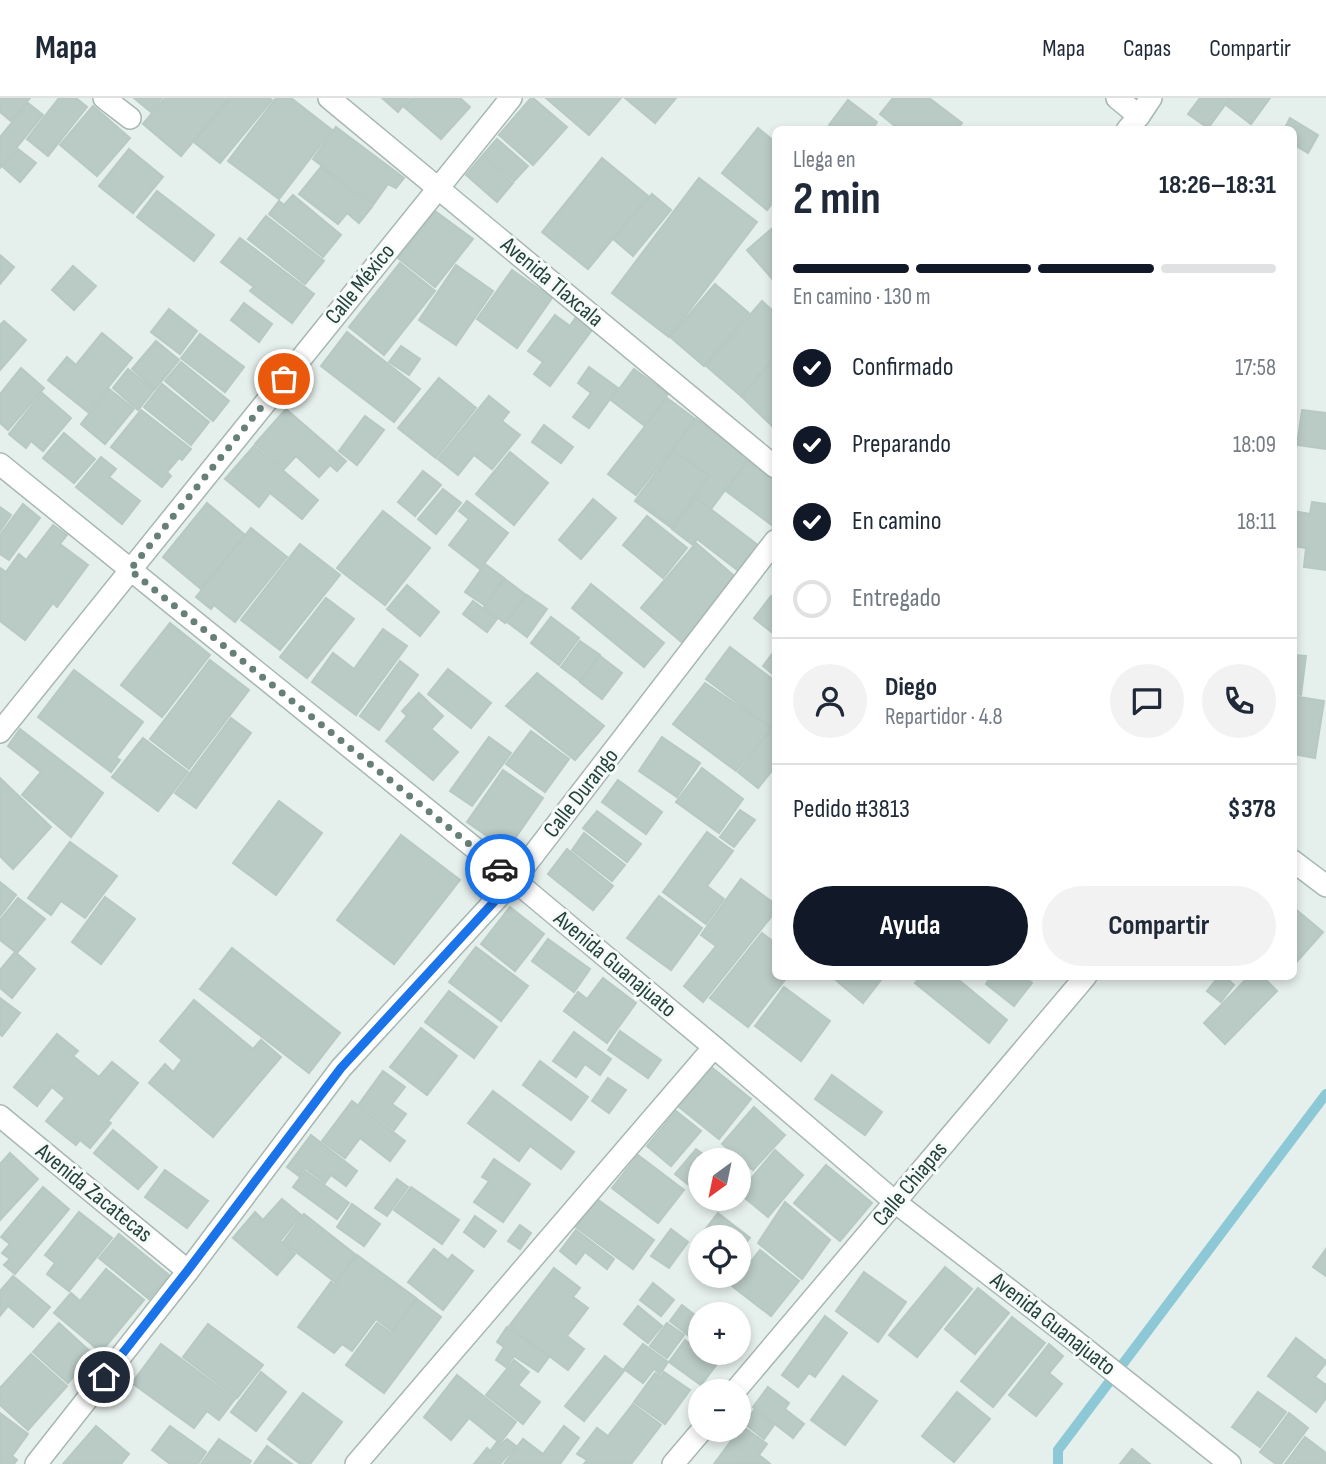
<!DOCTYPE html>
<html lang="es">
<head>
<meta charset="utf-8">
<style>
	:root { --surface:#fff; --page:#f2f2f3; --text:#1f2937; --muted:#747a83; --line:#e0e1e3; --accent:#111827 }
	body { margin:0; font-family:"Sofia Sans Condensed",sans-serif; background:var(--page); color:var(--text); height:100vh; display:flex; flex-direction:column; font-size:26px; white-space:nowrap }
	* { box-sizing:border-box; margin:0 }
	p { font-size:23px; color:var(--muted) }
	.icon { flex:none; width:38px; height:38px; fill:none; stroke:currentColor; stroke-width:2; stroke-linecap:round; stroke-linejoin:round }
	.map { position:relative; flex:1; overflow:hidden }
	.panel { position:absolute; left:772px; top:28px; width:525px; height:854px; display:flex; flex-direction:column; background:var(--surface); border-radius:10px; box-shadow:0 4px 10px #0003 }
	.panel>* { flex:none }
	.needle { width:46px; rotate:213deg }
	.tools { position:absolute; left:688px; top:1050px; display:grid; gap:14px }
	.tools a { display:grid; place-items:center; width:63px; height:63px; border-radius:50%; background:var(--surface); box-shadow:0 4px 10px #0003; font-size:35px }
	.pin { position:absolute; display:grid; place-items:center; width:60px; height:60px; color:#fff; margin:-30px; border:4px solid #fff; border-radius:50%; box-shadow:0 2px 7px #0007 }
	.courier { position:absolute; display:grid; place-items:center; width:70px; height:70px; margin:-35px; border:5px solid #1a73e8; border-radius:50%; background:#fff; color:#222; box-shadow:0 2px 9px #0007 }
	.headline em { font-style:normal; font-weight:700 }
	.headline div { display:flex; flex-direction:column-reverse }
	.headline { display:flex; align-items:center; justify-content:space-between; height:119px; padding:0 21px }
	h1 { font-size:46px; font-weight:700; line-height:52px }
	.bar { display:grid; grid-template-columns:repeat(4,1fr); gap:10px 7px; align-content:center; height:84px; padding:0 21px }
	.bar i { height:9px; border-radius:5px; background:var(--line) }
	.bar .active { background:var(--accent) }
	.bar p { grid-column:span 4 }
	.line { display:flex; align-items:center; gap:18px; padding:0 21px; border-top:2px solid var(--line) }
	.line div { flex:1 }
	.round { display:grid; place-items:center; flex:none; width:74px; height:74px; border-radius:37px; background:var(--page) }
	ol { padding:0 21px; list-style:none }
	li { display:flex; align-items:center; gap:21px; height:77px }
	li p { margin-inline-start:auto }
	li .icon { padding:7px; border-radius:50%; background:var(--accent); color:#fff; stroke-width:4 }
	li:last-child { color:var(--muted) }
	li i { width:38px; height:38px; border:4px solid var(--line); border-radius:50% }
	.action { display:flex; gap:14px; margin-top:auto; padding:14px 21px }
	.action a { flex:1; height:80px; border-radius:42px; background:var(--accent); color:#fff; font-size:28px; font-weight:700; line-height:80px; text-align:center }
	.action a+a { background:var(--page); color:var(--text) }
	header { display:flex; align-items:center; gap:42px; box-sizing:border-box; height:98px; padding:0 35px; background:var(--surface); border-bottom:2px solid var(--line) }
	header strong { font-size:33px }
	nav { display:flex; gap:38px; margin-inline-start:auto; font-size:24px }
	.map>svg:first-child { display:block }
</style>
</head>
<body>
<header>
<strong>Mapa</strong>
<nav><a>Mapa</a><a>Capas</a><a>Compartir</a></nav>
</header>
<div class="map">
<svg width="1326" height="1366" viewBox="0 0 1326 1366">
	<rect width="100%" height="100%" fill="#e5efeb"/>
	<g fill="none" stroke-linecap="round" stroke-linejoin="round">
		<polyline stroke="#8cc8d6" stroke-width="10" points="1058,1366 1058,1352 1326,996"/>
	</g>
	<g fill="#bacac4" stroke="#b7c9c2" stroke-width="2">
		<polygon points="0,0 30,0 11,23 0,14"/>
		<polygon points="59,0 76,0 87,9 48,58 27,41"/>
		<polygon points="134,0 162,0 151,14"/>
		<polygon points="165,0 229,0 181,58 143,26"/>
		<polygon points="231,0 269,0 272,2 220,65 194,44"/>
		<polygon points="276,0 291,0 332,32 279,101 228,63"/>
		<polygon points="382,0 409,0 398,14"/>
		<polygon points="412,0 460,0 470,9 441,41 404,9"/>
		<polygon points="531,0 533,0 567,29 533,67 499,37"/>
		<polygon points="546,0 621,0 589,37"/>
		<polygon points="625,0 676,0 655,25"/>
		<polygon points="893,0 929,0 962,25 957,32 900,32 880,16"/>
		<polygon points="1200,0 1230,0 1208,30 1188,16"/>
		<polygon points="1231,0 1270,0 1251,26 1226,7"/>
		<polygon points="848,2 877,24 872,32 836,32 829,27"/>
		<polygon points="28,5 43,17 0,70 0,39"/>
		<polygon points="93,8 130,40 97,78 60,47"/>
		<polygon points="1290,20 1318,37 1308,55 1293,46 1293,32 1284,32"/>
		<polygon points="336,29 404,80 396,90 388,86 373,107 313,61"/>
		<polygon points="758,30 775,44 775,102 767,112 722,75"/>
		<polygon points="497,41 528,68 514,83 483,57"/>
		<polygon points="18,51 36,65 20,84 3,69"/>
		<polygon points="129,51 163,79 133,115 99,88"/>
		<polygon points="482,58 513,85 497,104 466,77"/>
		<polygon points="602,60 648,98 588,171 542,134"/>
		<polygon points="321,69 372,109 359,125 347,115 338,126 299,96"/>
		<polygon points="699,80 757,124 669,239 612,195"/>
		<polygon points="157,93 214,137 194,163 137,119"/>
		<polygon points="652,96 671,112 633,158 613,141"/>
		<polygon points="293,97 341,137 323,159 269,116 279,103 284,107"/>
		<polygon points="435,113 473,141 435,189 398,160"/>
		<polygon points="266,118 324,163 305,186 248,141"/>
		<polygon points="775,128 775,184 747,152"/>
		<polygon points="240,140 314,196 292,225 250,193 254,189 221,164"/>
		<polygon points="0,157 14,169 0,186"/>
		<polygon points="400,165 435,193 384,257 349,229"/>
		<polygon points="456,167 493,193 456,247 419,222"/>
		<polygon points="73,168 96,188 74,212 52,192"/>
		<polygon points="512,172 552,200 517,250 477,221"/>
		<polygon points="715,186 749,215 704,268 670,239"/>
		<polygon points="762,203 775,215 775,258 741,298 706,268"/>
		<polygon points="244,205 272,226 259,244 231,222"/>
		<polygon points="169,211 197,233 180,256 151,234"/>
		<polygon points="555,217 570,228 576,219 592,232 550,288 534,276 543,264 528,253"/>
		<polygon points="4,223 26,242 0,272 0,227"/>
		<polygon points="347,234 420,291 394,324 321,268"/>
		<polygon points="102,235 132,260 88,314 48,282 67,259 76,267"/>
		<polygon points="200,236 244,269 225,294 181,260"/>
		<polygon points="156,243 179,262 155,291 132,271"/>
		<polygon points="401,248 420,261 409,277 389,264"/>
		<polygon points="775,261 775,331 741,298"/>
		<polygon points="181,264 229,303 213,323 165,283"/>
		<polygon points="589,269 618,290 589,330 573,319 591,295 578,285"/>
		<polygon points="21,270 44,290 8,332 0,325 0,296"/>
		<polygon points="128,271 154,292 138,312 113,290"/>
		<polygon points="634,271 668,296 645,328 611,302"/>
		<polygon points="439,280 476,310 436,360 398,330"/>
		<polygon points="162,286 209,324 191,347 144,309"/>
		<polygon points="109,291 134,311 105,346 81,326"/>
		<polygon points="42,295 71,320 43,353 31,343 26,350 9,336"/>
		<polygon points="489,298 509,314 502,323 520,337 492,371 474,357 458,377 438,361"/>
		<polygon points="667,300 695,321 636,397 608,376"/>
		<polygon points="286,311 346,363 337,373 330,367 319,379 296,358 284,371 255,346"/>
		<polygon points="141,312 191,351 182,362 179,360 167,374 171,378 162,389 111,349"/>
		<polygon points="1302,312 1326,315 1326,351 1297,347"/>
		<polygon points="365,318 384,332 357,367 339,353"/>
		<polygon points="696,321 749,360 688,442 635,403"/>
		<polygon points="544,327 573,349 561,365 532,344"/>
		<polygon points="64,335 95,361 74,385 43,360"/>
		<polygon points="254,348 318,402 302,421 270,395 259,409 225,381"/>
		<polygon points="674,352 709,378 672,428 636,402"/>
		<polygon points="510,354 548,385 514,427 476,396"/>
		<polygon points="101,359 116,371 109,379 140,403 122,426 76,389"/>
		<polygon points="748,363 775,384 775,425 773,428 726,393"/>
		<polygon points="423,373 441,387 415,418 398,404"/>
		<polygon points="443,391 461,405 436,436 418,421"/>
		<polygon points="696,400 759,448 740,474 697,441 693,447 672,431"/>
		<polygon points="593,401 616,420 581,461 559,442"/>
		<polygon points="467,403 508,435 480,471 449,447 469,421 459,413"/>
		<polygon points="1312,404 1326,406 1326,472 1304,469 1306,450 1293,448 1293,413 1310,416"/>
		<polygon points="207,405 245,437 201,491 163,459"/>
		<polygon points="23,406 40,420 9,462 0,456 0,437"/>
		<polygon points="0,409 11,417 0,433"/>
		<polygon points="383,413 430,450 385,507 337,470"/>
		<polygon points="647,418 687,450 663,480 623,447"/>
		<polygon points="53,427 67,437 60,446 88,467 57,509 53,505 25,542 0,523 0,470 6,474 19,456 26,462"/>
		<polygon points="251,430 287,459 235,524 214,507 211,511 196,499"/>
		<polygon points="696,445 739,482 684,546 641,510"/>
		<polygon points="300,446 340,477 280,552 241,522"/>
		<polygon points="485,466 504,480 484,507 465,494"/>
		<polygon points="505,481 526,497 505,525 484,509"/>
		<polygon points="591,486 664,545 644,569 572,510"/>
		<polygon points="407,487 439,514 420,538 387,511"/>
		<polygon points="527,497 547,511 527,539 507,524"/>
		<polygon points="771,498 775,502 775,537 754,520"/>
		<polygon points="326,500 354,521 307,580 280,559"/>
		<polygon points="473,503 497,521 487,534 463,516"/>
		<polygon points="551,519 579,540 559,567 531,545"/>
		<polygon points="170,525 210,557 162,619 121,587"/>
		<polygon points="383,531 407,548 356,617 312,584 333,555 354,571"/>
		<polygon points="580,543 600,557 580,583 561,569"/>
		<polygon points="730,549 775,583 775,625 771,630 706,581"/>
		<polygon points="775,552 775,578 763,568"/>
		<polygon points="1293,557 1306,558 1301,597 1293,596"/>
		<polygon points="600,558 622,575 602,601 580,584"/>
		<polygon points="210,562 249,592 189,671 150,641"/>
		<polygon points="400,563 418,577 379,632 360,618"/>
		<polygon points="448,571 491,605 471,630 428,596"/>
		<polygon points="74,572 143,624 116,660 120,662 111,674 38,619"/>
		<polygon points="537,575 604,628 575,662 506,608"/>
		<polygon points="705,585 771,630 736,673 673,626"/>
		<polygon points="419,595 443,618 431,631 458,654 433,682 386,643 407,618 402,613"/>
		<polygon points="1293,598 1324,603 1315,660 1293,656"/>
		<polygon points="231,620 251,635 196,710 175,695"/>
		<polygon points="775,627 775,669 758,690 738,674"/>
		<polygon points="20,631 103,695 71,739 22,697 41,674 8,648"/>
		<polygon points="531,633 569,661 545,694 506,666"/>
		<polygon points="489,639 511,655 472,708 450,693"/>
		<polygon points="662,639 700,665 677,699 639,673"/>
		<polygon points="143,640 188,674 158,713 112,679"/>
		<polygon points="702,670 743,701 719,735 676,704"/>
		<polygon points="503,672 543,700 507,752 467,724"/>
		<polygon points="0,680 51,729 13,771 0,758"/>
		<polygon points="618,682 662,714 646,736 602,704"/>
		<polygon points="279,703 322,735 276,797 233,765"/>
		<polygon points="740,712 755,722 734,749 720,739"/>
		<polygon points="597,713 641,746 627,764 583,730"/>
		<polygon points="707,734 733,753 707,788 724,801 706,826 663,794"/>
		<polygon points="584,735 625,767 612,783 572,752"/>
		<polygon points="401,737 460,782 394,866 337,822"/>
		<polygon points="70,744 117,778 85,820 61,803 51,817 28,800"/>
		<polygon points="567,751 613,788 593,812 548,776"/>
		<polygon points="741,781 775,806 775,814 703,904 684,888 716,848 701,837"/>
		<polygon points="0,784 16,797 0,818"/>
		<polygon points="659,798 702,830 671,872 627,840"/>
		<polygon points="105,799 135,821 101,866 72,844"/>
		<polygon points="18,800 45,821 17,855 0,842 0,822"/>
		<polygon points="510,809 544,836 515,873 481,846"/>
		<polygon points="1293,809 1323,834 1293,868"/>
		<polygon points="762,835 775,845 775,878 788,878 748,929 710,900"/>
		<polygon points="548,841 590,871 574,894 532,863"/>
		<polygon points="476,849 528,888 501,923 449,884"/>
		<polygon points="232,850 340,935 309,975 200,891"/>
		<polygon points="15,854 35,871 12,900 0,890 0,872"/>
		<polygon points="831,878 884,878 863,905"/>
		<polygon points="921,878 954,878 1007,922 989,945 915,885"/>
		<polygon points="991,878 1024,878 1032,885 1014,908 986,886"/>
		<polygon points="1219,878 1224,878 1234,887 1221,904 1207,893"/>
		<polygon points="1249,878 1262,878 1277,893 1225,946 1204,925"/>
		<polygon points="603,880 636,905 607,945 564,913 578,894 587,901"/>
		<polygon points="784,889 830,923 801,963 755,928"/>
		<polygon points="449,893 497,929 474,960 425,924"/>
		<polygon points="0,900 20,915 2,938 0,936"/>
		<polygon points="194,902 253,951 261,942 281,959 213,1039 149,985 165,966 173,974 182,962 160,943"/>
		<polygon points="421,930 457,958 427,997 390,969"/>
		<polygon points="620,933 661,962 648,980 608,952"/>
		<polygon points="574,934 611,961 600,977 585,966 576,979 553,963"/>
		<polygon points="57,936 78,953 73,958 99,979 112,964 138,985 108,1023 111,1025 90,1050 80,1042 76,1047 46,1023 65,1000 52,989 37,1008 14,989"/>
		<polygon points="540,963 588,999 571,1022 523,987"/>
		<polygon points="710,968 751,1001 719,1041 678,1008"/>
		<polygon points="383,973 405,989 392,1006 406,1016 394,1032 359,1006"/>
		<polygon points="832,977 882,1014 865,1037 815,1001"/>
		<polygon points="608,980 626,992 609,1015 592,1003"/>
		<polygon points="493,993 574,1054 561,1071 530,1048 519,1063 468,1025"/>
		<polygon points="352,1003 405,1043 390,1063 360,1040 345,1060 322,1043"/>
		<polygon points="754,1009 785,1037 753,1072 722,1046"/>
		<polygon points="676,1013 701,1033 671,1068 647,1048"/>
		<polygon points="113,1032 157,1069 138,1091 94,1055"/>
		<polygon points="311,1037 357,1073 346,1088 331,1077 325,1085 305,1070 299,1078 287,1069"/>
		<polygon points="696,1051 711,1062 700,1062 700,1096 675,1076"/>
		<polygon points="775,1052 803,1077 768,1119 739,1095"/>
		<polygon points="10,1055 38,1081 0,1122 0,1066"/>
		<polygon points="638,1057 684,1092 658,1125 612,1090"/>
		<polygon points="494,1061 530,1086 503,1124 474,1104 489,1083 482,1079"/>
		<polygon points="826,1067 872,1105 840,1143 794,1105"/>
		<polygon points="165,1072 208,1103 187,1130 145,1099"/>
		<polygon points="305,1073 349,1105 337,1121 293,1089"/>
		<polygon points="397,1081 408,1089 387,1118 375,1110"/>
		<polygon points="43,1089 69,1111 15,1176 4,1167 10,1161 2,1155 10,1146 1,1139"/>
		<polygon points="411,1089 459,1122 442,1146 394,1112"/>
		<polygon points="282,1101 301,1117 280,1143 295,1156 277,1177 233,1140 255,1114 263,1122"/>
		<polygon points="597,1101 654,1142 633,1171 576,1129"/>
		<polygon points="706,1101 726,1101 718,1110"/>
		<polygon points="785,1104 830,1142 802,1181 758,1145"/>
		<polygon points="352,1106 380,1126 364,1148 337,1129"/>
		<polygon points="79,1114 112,1140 69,1193 47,1176 55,1165 45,1157"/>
		<polygon points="718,1115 750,1140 738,1154 738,1139 700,1139 700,1159 690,1151"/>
		<polygon points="304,1116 356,1157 335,1184 283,1144"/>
		<polygon points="475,1118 496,1133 484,1149 464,1134"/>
		<polygon points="520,1127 531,1135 520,1151 508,1143"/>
		<polygon points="671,1131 688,1144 669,1170 651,1158"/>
		<polygon points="576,1132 614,1161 607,1171 585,1154 576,1166 560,1153"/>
		<polygon points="119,1136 169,1177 149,1201 99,1160"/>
		<polygon points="434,1151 448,1162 452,1157 473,1173 443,1212 408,1184"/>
		<polygon points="1326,1151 1326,1178 1313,1169"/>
		<polygon points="760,1152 799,1183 771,1218 732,1188"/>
		<polygon points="357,1157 416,1200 392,1233 376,1221 352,1253 342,1246 334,1255 298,1229 331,1184 335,1187"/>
		<polygon points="945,1169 972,1191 917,1259 889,1237"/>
		<polygon points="554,1170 580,1190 573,1199 588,1210 567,1238 584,1251 568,1272 509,1228"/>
		<polygon points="106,1171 144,1202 101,1254 54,1215 71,1195 80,1203"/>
		<polygon points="864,1174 906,1204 878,1244 836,1213"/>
		<polygon points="13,1178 50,1209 33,1229 8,1208 0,1218 0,1193"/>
		<polygon points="653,1185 674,1202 661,1218 640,1202"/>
		<polygon points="978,1190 1009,1215 975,1256 945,1231"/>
		<polygon points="417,1201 441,1219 384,1295 346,1267 377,1225 391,1235"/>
		<polygon points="682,1207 700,1221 700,1231 693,1241 670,1223"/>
		<polygon points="638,1208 662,1228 648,1245 624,1226"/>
		<polygon points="825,1218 847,1235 815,1279 809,1275 798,1289 782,1277"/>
		<polygon points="1012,1219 1045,1245 993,1309 961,1283"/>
		<polygon points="59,1225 93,1256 68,1285 33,1254"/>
		<polygon points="667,1225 684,1237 667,1260 650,1248"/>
		<polygon points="208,1226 263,1267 237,1300 183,1259"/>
		<polygon points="507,1229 549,1259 538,1274 514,1258 506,1269 496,1262 504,1249 497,1244"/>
		<polygon points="1296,1240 1326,1263 1326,1265 1315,1279 1326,1287 1326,1300 1316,1314 1268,1278"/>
		<polygon points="685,1242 717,1266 701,1287 669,1264"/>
		<polygon points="161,1246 235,1301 219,1322 207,1313 194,1330 132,1285"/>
		<polygon points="643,1246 668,1264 660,1276 654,1271 643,1285 624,1271"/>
		<polygon points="1049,1246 1063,1258 1049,1275 1062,1286 1036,1318 1009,1297"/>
		<polygon points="31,1256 67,1288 28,1332 0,1307 0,1290"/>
		<polygon points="605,1258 624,1273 584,1323 565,1308"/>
		<polygon points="514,1262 529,1274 518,1287 540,1304 523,1326 486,1297"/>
		<polygon points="261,1274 286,1294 256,1333 231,1314"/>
		<polygon points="664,1274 690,1292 665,1326 634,1304 655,1275 661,1279"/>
		<polygon points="457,1277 516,1324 500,1345 469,1320 451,1342 424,1319"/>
		<polygon points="843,1278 877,1303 845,1347 811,1322"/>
		<polygon points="768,1289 789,1305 785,1311 804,1326 793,1340 753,1309"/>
		<polygon points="957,1294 990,1321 954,1364 922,1338"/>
		<polygon points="1258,1294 1286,1314 1260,1349 1232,1329"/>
		<polygon points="303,1295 342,1324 310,1366 300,1366 268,1341"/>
		<polygon points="633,1306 661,1327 631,1366 584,1366 587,1362 577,1356 597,1330 608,1338"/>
		<polygon points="754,1312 774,1327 764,1341 745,1326"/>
		<polygon points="0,1315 28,1336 12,1358 17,1362 14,1366 0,1366"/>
		<polygon points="1289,1315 1308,1330 1281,1366 1276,1366 1260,1354"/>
		<polygon points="96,1328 129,1356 121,1366 63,1366"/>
		<polygon points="170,1328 206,1354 198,1366 170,1366 152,1352"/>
		<polygon points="564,1328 579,1340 560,1366 504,1366 523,1341 543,1356"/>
		<polygon points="742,1328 767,1346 759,1357 769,1365 714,1366"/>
		<polygon points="1305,1339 1326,1355 1326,1366 1285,1366"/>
		<polygon points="219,1341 251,1363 249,1366 201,1366"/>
		<polygon points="507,1341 516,1348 500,1366 474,1366 487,1350 490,1353 497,1344 500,1347"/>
		<polygon points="267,1348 292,1366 254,1366"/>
		<polygon points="1132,1351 1150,1366 1120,1366"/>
	</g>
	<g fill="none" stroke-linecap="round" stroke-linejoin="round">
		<defs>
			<g id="minor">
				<polyline points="104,0 130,20"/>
				<polyline points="329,0 775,369"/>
				<polyline points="1117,0 1139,18"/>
				<polyline points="1127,32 1139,18 1151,0"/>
				<polyline points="0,366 514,782 714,949 895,1104 1069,1238 1230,1366"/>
				<polyline points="0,634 511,0"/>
				<polyline points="1293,763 1326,788"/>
				<polyline points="0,1018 188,1173"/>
				<polyline points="735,1293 1086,878"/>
				<polyline points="36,1366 188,1173 341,970 514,782 775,443"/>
				<polyline points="356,1366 714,949"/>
				<polyline points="673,1366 702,1332"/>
			</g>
		</defs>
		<use href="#minor" stroke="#a7b8b3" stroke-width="24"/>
		<use href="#minor" stroke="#fff" stroke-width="21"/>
	</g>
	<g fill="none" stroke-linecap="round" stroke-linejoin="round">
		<polyline stroke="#677f79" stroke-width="7" stroke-dasharray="0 12.6" points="284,281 130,472 500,771"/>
		<polyline stroke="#1a73e8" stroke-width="9" points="104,1279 188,1172 341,970 514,782 500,771"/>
	</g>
	<g text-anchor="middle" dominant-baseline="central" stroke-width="6" stroke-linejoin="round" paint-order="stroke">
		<g font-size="23" fill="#23423b" stroke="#f6fbf9">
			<text transform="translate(552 184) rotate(40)">Avenida Tlaxcala</text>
			<text transform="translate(360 186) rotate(-51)">Calle México</text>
			<text transform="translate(581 695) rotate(-52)">Calle Durango</text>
			<text transform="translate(615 866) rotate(40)">Avenida Guanajuato</text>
			<text transform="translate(910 1086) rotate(-50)">Calle Chiapas</text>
			<text transform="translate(94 1095) rotate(39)">Avenida Zacatecas</text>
			<text transform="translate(1053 1226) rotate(38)">Avenida Guanajuato</text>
		</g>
	</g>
</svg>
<div class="tools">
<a><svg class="needle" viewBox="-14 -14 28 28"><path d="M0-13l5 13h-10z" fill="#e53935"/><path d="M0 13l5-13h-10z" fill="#747a83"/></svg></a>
<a><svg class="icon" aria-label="locate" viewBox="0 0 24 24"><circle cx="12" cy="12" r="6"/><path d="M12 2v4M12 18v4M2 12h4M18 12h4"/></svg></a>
<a>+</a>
<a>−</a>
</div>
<div class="pin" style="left:284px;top:281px;background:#ea580c"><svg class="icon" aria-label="bag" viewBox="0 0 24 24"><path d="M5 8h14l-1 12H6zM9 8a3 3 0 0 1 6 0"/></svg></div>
<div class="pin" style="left:104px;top:1279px;background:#1f2937"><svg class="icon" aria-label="home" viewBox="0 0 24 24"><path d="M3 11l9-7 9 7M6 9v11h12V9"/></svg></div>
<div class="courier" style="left:500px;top:771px"><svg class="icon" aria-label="car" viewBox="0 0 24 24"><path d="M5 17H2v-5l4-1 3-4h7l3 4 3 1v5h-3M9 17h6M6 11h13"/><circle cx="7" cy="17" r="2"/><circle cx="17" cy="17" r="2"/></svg></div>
<section class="panel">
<div class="headline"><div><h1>2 min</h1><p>Llega en</p></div><em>18:26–18:31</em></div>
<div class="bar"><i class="active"></i><i class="active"></i><i class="active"></i><i></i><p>En camino · 130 m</p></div>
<ol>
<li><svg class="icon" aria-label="check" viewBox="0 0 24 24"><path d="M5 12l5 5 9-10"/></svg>Confirmado<p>17:58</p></li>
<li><svg class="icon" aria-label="check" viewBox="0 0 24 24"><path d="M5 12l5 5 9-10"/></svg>Preparando<p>18:09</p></li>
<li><svg class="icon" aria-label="check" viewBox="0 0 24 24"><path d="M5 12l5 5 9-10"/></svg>En camino<p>18:11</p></li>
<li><i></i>Entregado</li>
</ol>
<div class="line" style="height:126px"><a class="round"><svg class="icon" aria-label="person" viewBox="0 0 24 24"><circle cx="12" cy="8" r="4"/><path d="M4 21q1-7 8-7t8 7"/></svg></a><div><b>Diego</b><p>Repartidor · 4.8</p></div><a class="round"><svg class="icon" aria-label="chat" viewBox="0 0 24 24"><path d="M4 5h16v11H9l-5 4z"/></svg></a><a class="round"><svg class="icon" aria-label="phone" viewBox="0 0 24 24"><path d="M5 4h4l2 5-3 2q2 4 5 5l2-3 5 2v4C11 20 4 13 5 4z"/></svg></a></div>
<div class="line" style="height:91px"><div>Pedido #3813</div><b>$378</b></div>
<div class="action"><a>Ayuda</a><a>Compartir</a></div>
</section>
</div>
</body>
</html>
